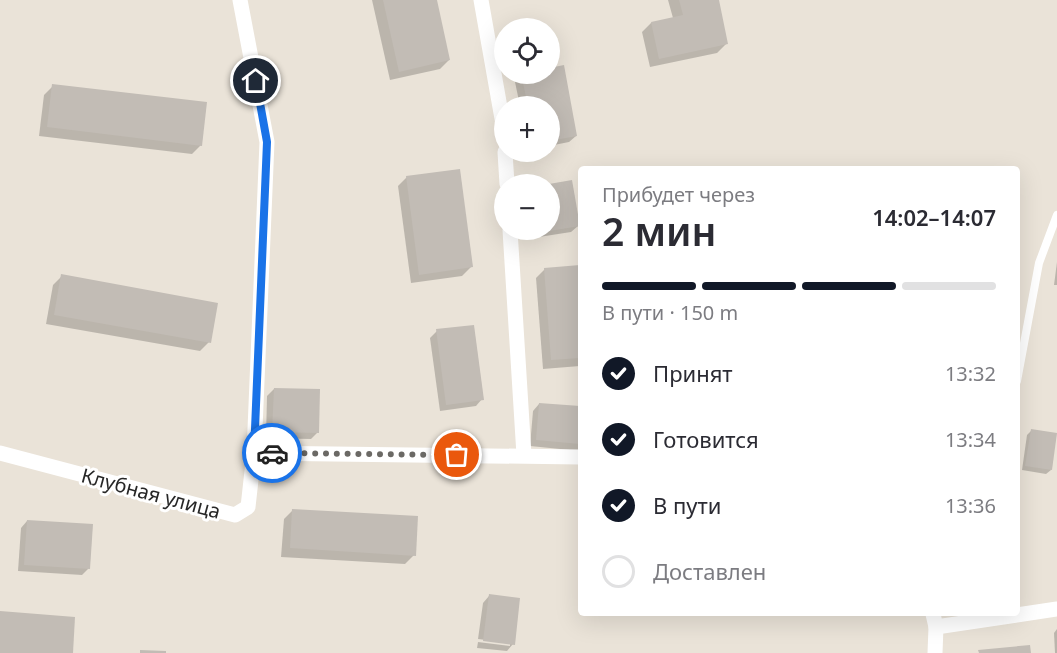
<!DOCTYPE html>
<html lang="ru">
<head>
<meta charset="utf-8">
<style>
	:root { --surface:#fff; --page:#f7f7f7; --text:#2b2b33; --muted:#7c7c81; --line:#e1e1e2; --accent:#111827 }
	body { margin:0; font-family:"Noto Sans",sans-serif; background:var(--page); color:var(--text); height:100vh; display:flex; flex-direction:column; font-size:22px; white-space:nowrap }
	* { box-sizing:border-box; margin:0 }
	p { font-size:20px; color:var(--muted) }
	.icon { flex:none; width:33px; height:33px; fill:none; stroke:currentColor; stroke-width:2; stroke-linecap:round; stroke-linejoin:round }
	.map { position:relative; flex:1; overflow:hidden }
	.side { position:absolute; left:578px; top:166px; width:442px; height:450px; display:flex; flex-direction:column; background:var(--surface); border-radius:6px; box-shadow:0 6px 24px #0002 }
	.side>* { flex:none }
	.buttons { position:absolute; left:494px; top:18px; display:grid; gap:12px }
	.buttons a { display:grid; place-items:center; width:66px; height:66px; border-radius:50%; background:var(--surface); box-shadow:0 6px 24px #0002; font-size:30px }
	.pin { position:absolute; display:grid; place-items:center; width:51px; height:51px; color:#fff; margin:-26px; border:3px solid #fff; border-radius:50%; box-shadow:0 2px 6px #0007 }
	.courier { position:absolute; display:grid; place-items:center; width:60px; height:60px; margin:-30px; border:4px solid #1a73e8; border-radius:50%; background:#fff; color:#222; box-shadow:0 2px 8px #0007 }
	.head em { font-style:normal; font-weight:600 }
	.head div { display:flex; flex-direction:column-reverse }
	.head { display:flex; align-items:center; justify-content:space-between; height:102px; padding:0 24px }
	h1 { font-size:39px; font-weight:600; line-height:45px }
	.bar { display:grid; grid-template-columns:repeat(4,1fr); gap:9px 6px; align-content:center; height:72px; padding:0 24px }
	.bar i { height:8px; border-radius:4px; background:var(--line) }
	.bar .active { background:var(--accent) }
	.bar p { grid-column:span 4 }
	ol { padding:0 24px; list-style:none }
	li { display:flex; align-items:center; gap:18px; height:66px }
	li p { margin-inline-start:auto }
	li .icon { padding:6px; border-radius:50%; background:var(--accent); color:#fff; stroke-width:4 }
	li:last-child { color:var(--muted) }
	li i { width:33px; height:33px; border:3px solid var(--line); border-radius:50% }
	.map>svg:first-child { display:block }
</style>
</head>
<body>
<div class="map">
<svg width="1057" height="653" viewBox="0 0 1057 653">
	<rect width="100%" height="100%" fill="#eae3d8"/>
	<g fill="#0003">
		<polygon points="372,0 435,0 449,60 440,69 390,80"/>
		<polygon points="668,0 717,0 726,44 717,53 650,67 642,32 651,23 673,18"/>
		<polygon points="549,70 576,136 569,142 549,146 549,106 520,106 515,82 522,75 549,74"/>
		<polygon points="53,86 201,145 192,154 39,136 44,95"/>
		<polygon points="407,177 471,267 462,276 411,283 398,186"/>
		<polygon points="549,185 578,226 571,232 539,237 538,230 549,230"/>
		<polygon points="1057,262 1057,285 1054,285"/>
		<polygon points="580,266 580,366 543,369 536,278 545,269"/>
		<polygon points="62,276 209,342 200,351 46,324 53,285"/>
		<polygon points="437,331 482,399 476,406 440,411 430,338"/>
		<polygon points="274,389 318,432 311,439 266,438 267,396"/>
		<polygon points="539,404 580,408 580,451 530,446 533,411"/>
		<polygon points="1032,430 1051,470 1046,474 1022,470 1027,435"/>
		<polygon points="293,510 414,555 405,564 281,557 284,519"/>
		<polygon points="27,521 89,568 82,575 18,571 21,528"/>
		<polygon points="489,596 513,644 507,651 477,648 478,642 510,646 510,643 478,639 483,603"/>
		<polygon points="1057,629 1057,653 1055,653 1054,633"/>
	</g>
	<g fill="#c2bcb5">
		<polygon points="383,0 437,0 450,60 399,72"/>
		<polygon points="679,0 719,0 728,44 659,59 651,22 683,15"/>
		<polygon points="564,65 577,136 549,141 549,106 528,106 521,74 549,74 549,68"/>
		<polygon points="52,84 207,102 202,146 47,127"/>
		<polygon points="460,169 473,267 419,275 406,176"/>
		<polygon points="572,180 580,226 549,231 549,184"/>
		<polygon points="580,265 580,358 551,360 544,268"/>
		<polygon points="61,274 218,303 211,343 54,315"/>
		<polygon points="474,325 484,400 446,405 436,329"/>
		<polygon points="274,388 320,389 319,433 272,432"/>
		<polygon points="539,403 580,406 580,444 536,440"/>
		<polygon points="1031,429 1057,433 1052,470 1025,466"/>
		<polygon points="292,509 418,516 416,556 290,548"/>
		<polygon points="27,520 93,524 90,569 24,565"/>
		<polygon points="489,594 520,598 515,645 483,641"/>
		<polygon points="0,611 75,617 73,653 0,653"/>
		<polygon points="1030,645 1031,653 979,653 978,650"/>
		<polygon points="140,650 166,651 166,653 140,653"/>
	</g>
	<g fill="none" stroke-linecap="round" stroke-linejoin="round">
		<polyline stroke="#fff" stroke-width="8" points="1017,381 1039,263 1057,215"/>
		<g stroke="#fff" stroke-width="15">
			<polyline points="481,0 504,130"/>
			<polyline points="505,152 507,184"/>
			<polyline points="510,230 524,455"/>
			<polyline points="0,453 235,515 248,507 254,453 267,142 240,0"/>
			<polyline points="254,453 580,457"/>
			<polyline points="933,614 936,627 1057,609"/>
			<polyline points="935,653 936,627"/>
		</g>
	</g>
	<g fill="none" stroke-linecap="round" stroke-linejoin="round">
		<polyline stroke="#6b6965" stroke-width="6" stroke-dasharray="0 10.8" points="272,453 457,455"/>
		<polyline stroke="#1a73e8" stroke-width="8" points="256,81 267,142 254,453 272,453"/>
	</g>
	<g text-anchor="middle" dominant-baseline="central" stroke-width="6" stroke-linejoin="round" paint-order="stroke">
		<g font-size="20" fill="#272727" stroke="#fff">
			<text transform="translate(151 493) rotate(15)">Клубная улица</text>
		</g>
	</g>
</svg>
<div class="buttons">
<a><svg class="icon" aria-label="locate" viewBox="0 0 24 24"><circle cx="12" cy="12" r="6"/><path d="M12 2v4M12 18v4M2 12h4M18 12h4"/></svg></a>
<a>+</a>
<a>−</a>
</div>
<div class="pin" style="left:457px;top:455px;background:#ea580c"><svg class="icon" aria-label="bag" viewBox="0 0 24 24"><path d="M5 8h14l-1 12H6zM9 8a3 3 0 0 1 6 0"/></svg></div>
<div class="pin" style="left:256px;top:81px;background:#1f2937"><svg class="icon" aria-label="home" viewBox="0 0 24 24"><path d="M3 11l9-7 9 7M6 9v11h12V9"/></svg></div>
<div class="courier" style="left:272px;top:453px"><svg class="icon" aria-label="car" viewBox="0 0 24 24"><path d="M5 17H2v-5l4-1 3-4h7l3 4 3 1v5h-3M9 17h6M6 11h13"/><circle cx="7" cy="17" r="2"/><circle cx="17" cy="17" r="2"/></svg></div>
<section class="side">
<div class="head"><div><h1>2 мин</h1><p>Прибудет через</p></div><em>14:02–14:07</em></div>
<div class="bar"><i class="active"></i><i class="active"></i><i class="active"></i><i></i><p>В пути · 150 m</p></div>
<ol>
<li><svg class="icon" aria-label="check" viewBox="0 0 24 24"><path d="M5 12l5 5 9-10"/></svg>Принят<p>13:32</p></li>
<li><svg class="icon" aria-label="check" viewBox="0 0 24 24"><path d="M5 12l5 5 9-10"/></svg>Готовится<p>13:34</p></li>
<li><svg class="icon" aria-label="check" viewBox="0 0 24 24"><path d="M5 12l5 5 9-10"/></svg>В пути<p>13:36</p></li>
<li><i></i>Доставлен</li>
</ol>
</section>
</div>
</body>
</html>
